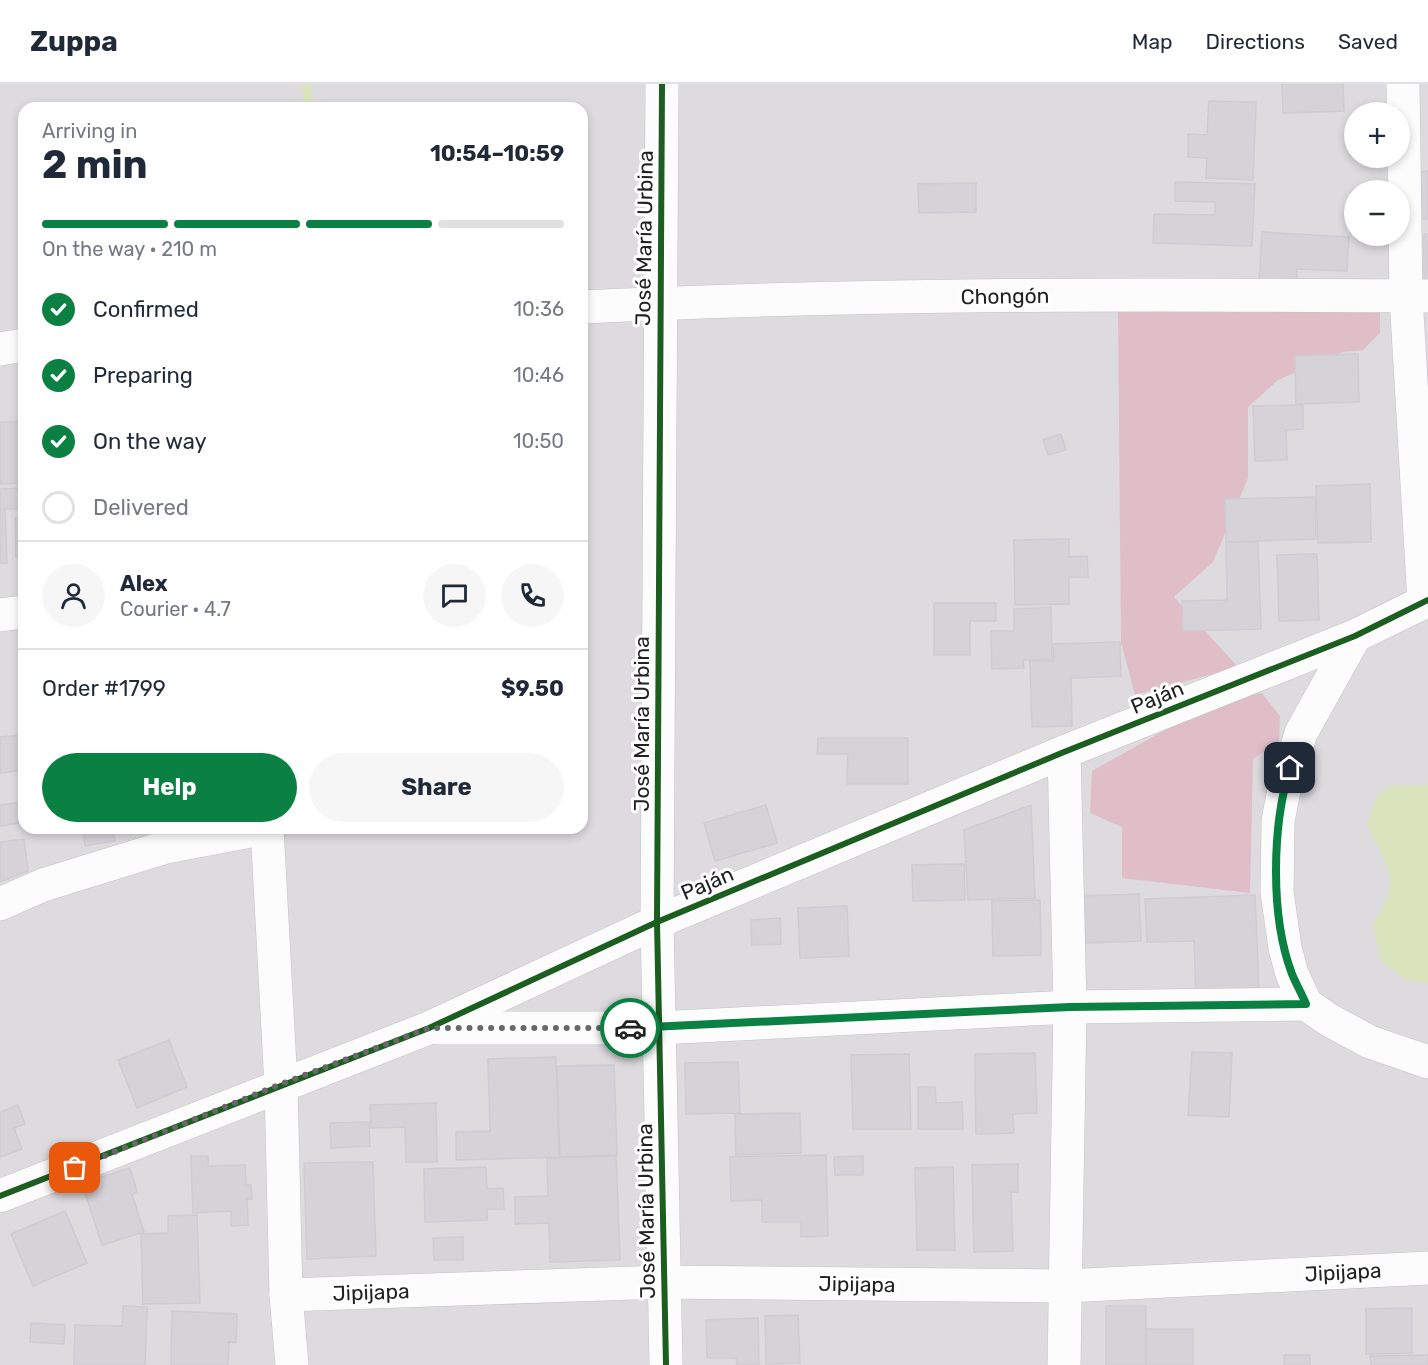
<!DOCTYPE html>
<html lang="en">
<head>
<meta charset="utf-8">
<style>
	:root { --surface:#fff; --page:#f6f6f7; --text:#1f2937; --muted:#747a83; --line:#e0e1e3; --accent:#0b8043 }
	body { margin:0; font-family:Rubik,sans-serif; background:var(--page); color:var(--text); height:100vh; display:flex; flex-direction:column; font-size:22px; white-space:nowrap }
	* { box-sizing:border-box; margin:0 }
	p { font-size:20px; color:var(--muted) }
	.icon { flex:none; width:33px; height:33px; fill:none; stroke:currentColor; stroke-width:2; stroke-linecap:round; stroke-linejoin:round }
	.map { position:relative; flex:1; overflow:hidden }
	.details { position:absolute; left:18px; top:18px; width:570px; height:732px; display:flex; flex-direction:column; background:var(--surface); border-radius:18px; box-shadow:0 3px 9px #0003 }
	.details>* { flex:none }
	.controls { position:absolute; left:1344px; top:18px; display:grid; gap:12px }
	.controls a { display:grid; place-items:center; width:66px; height:66px; border-radius:50%; background:var(--surface); box-shadow:0 3px 9px #0003; font-size:30px }
	.pin { position:absolute; display:grid; place-items:center; width:51px; height:51px; color:#fff; margin:-26px; border-radius:12px; box-shadow:0 3px 9px #0006 }
	.courier { position:absolute; display:grid; place-items:center; width:60px; height:60px; margin:-30px; border:4px solid #0b8043; border-radius:50%; background:#fff; color:#222; box-shadow:0 2px 8px #0007 }
	.summary em { font-style:normal; font-weight:700 }
	.summary div { display:flex; flex-direction:column-reverse }
	.summary { display:flex; align-items:center; justify-content:space-between; height:102px; padding:0 24px }
	h1 { font-size:39px; font-weight:700; line-height:45px }
	.bar { display:grid; grid-template-columns:repeat(4,1fr); gap:9px 6px; align-content:center; height:72px; padding:0 24px }
	.bar i { height:8px; border-radius:4px; background:var(--line) }
	.bar .current { background:var(--accent) }
	.bar p { grid-column:span 4 }
	.line { display:flex; align-items:center; gap:15px; padding:0 24px; border-top:2px solid var(--line) }
	.line div { flex:1 }
	.round { display:grid; place-items:center; flex:none; width:63px; height:63px; border-radius:32px; background:var(--page) }
	ol { padding:0 24px; list-style:none }
	li { display:flex; align-items:center; gap:18px; height:66px }
	li p { margin-inline-start:auto }
	li .icon { padding:6px; border-radius:50%; background:var(--accent); color:#fff; stroke-width:4 }
	li:last-child { color:var(--muted) }
	li i { width:33px; height:33px; border:3px solid var(--line); border-radius:50% }
	.action { display:flex; gap:12px; margin-top:auto; padding:12px 24px }
	.action a { flex:1; height:69px; border-radius:36px; background:var(--accent); color:#fff; font-size:24px; font-weight:700; line-height:69px; text-align:center }
	.action a+a { background:var(--page); color:var(--text) }
	header { display:flex; align-items:center; gap:36px; box-sizing:border-box; height:84px; padding:0 30px; background:var(--surface); border-bottom:2px solid var(--line) }
	header strong { font-size:28px }
	nav { display:flex; gap:33px; margin-inline-start:auto; font-size:21px }
	.map>svg:first-child { display:block }
</style>
</head>
<body>
<header>
<strong>Zuppa</strong>
<nav><a>Map</a><a>Directions</a><a>Saved</a></nav>
</header>
<div class="map">
<svg width="1428" height="1281" viewBox="0 0 1428 1281">
	<rect width="100%" height="100%" fill="#eeeaef"/>
	<path fill="#dddbde" fill-rule="evenodd" d="M 0,0 L 1428,0 L 1428,1281 L 0,1281 ZM 24,24 L 582,24 L 582,744 L 24,744 ZM 1354,28 L 1400,28 L 1400,74 L 1354,74 ZM 1354,106 L 1400,106 L 1400,152 L 1354,152 Z"/>
	<g fill="#dfbec8">
		<polygon points="1380,226 1380,249 1363,266 1343,268 1278,296 1248,323 1248,394 1213,478 1174,513 1238,583 1135,611 1121,559 1118,227"/>
		<polygon points="1262,609 1280,632 1279,657 1253,675 1250,809 1122,794 1122,743 1090,729 1092,687 1213,619"/>
	</g>
	<path fill="#dae4bc" d="M 1428,701 L 1428,899 L 1406,896 L 1381,877 L 1373,841 C 1379,830 1388,816 1390,803 C 1393,785 1374,757 1367,741 L 1376,714 L 1389,702 Z"/>
	<g fill="none" stroke-linecap="round" stroke-linejoin="round">
		<polyline stroke="#dae4bc" stroke-width="9" points="306,0 309,24"/>
	</g>
	<g fill="#d6d3d8" stroke="#cfcbd2" stroke-width="1.5">
		<polygon points="1282,0 1343,0 1344,27 1283,29"/>
		<polygon points="1209,17 1256,18 1253,96 1206,94 1207,74 1188,73 1188,50 1207,51"/>
		<polygon points="1428,87 1428,135 1421,135 1420,88"/>
		<polygon points="1175,98 1255,100 1252,162 1153,159 1154,130 1215,131 1215,118 1175,117"/>
		<polygon points="976,99 976,128 919,129 918,100"/>
		<polygon points="1262,148 1349,153 1347,187 1297,185 1296,200 1259,199"/>
		<rect x="1424" y="150" width="4" height="55"/>
		<polygon points="1358,270 1359,318 1296,320 1295,272"/>
		<polygon points="1303,321 1303,345 1286,346 1287,376 1255,377 1253,322"/>
		<polygon points="24,337 24,399 0,400 0,338"/>
		<polygon points="1061,350 1066,366 1048,371 1043,356"/>
		<polygon points="1370,400 1371,458 1318,459 1316,402"/>
		<polygon points="24,404 24,425 5,425 7,479 0,479 0,405"/>
		<polygon points="1315,413 1316,455 1226,458 1225,415"/>
		<polygon points="15,434 24,434 24,473 16,473"/>
		<polygon points="1069,455 1069,473 1087,472 1088,493 1069,493 1069,520 1015,521 1014,456"/>
		<polygon points="1226,458 1258,458 1261,545 1183,547 1182,517 1227,516"/>
		<polygon points="1317,470 1319,536 1279,537 1277,471"/>
		<polygon points="934,519 996,519 996,537 970,537 970,571 934,571"/>
		<polygon points="1051,523 1052,575 1023,576 1024,584 992,585 991,547 1014,547 1014,525"/>
		<polygon points="1120,558 1121,592 1071,594 1072,642 1032,643 1030,577 1054,577 1053,560"/>
		<polygon points="22,651 24,686 0,689 0,653"/>
		<polygon points="818,654 908,654 908,700 847,700 848,670 817,670"/>
		<polygon points="24,718 24,738 0,742 0,721"/>
		<polygon points="766,721 777,759 715,777 704,739"/>
		<polygon points="1031,721 1035,814 968,816 964,746"/>
		<polygon points="83,744 113,744 115,757 85,762"/>
		<polygon points="24,755 28,787 0,798 0,758"/>
		<polygon points="964,780 965,816 913,817 912,781"/>
		<polygon points="1139,810 1141,857 1085,859 1083,812"/>
		<polygon points="1255,811 1259,909 1196,911 1194,857 1147,858 1145,815"/>
		<polygon points="1040,816 1041,871 993,872 992,817"/>
		<polygon points="847,822 849,872 800,874 798,824"/>
		<polygon points="780,834 781,860 752,861 751,836"/>
		<polygon points="169,956 187,1003 137,1024 118,976"/>
		<polygon points="1192,968 1232,969 1229,1033 1188,1031"/>
		<polygon points="1035,969 1037,1029 1013,1030 1014,1049 976,1050 975,970"/>
		<polygon points="909,970 911,1045 853,1045 851,971"/>
		<polygon points="556,973 559,1073 456,1076 456,1048 490,1047 488,975"/>
		<polygon points="738,978 740,1029 686,1030 685,979"/>
		<polygon points="614,981 617,1071 560,1073 557,982"/>
		<polygon points="918,1003 935,1003 936,1019 962,1018 963,1045 918,1045"/>
		<polygon points="436,1019 437,1078 406,1078 405,1043 371,1044 370,1021"/>
		<polygon points="18,1021 25,1040 14,1044 22,1065 0,1073 0,1028"/>
		<polygon points="800,1029 801,1069 736,1071 735,1030"/>
		<polygon points="369,1038 370,1062 331,1064 330,1039"/>
		<polygon points="826,1071 828,1152 801,1153 801,1138 762,1138 762,1116 731,1117 730,1073"/>
		<polygon points="191,1072 208,1072 208,1082 245,1081 246,1101 251,1101 252,1115 247,1115 248,1141 231,1142 231,1127 193,1129"/>
		<polygon points="616,1072 620,1176 550,1178 549,1139 515,1140 515,1113 548,1112 547,1074"/>
		<polygon points="863,1072 863,1091 835,1091 834,1073"/>
		<polygon points="373,1078 376,1172 307,1175 304,1079"/>
		<polygon points="1018,1080 1018,1108 1011,1108 1013,1167 974,1168 972,1081"/>
		<polygon points="486,1083 487,1105 503,1104 504,1125 487,1125 487,1136 425,1138 424,1085"/>
		<polygon points="953,1083 955,1166 917,1166 915,1084"/>
		<polygon points="130,1084 137,1108 132,1110 144,1148 102,1161 82,1099"/>
		<polygon points="65,1127 87,1179 33,1202 11,1150"/>
		<polygon points="197,1131 200,1219 143,1220 141,1150 168,1149 168,1132"/>
		<polygon points="463,1153 463,1176 434,1176 433,1154"/>
		<polygon points="123,1222 147,1223 145,1281 74,1281 75,1241 122,1242"/>
		<rect x="1106" y="1222" width="40" height="59"/>
		<polygon points="1412,1224 1412,1269 1366,1270 1366,1225"/>
		<polygon points="172,1227 237,1230 236,1259 229,1258 228,1281 171,1281"/>
		<polygon points="798,1231 800,1279 766,1280 765,1232"/>
		<polygon points="758,1234 759,1280 737,1281 736,1274 707,1274 706,1236"/>
		<polygon points="31,1239 65,1241 64,1260 30,1258"/>
		<rect x="1146" y="1245" width="47" height="36"/>
		<rect x="1284" y="1271" width="26" height="10"/>
		<polygon points="1428,1271 1428,1281 1371,1281 1370,1272"/>
	</g>
	<g fill="none" stroke-linecap="round" stroke-linejoin="round">
		<defs>
			<g id="minor">
				<polyline points="662,0 657,838 666,1281"/>
				<polyline points="1403,0 1406,212 1424,518"/>
				<path d="M 582,223 C 864,209 1146,210 1428,212"/>
				<polyline points="0,265 24,261"/>
				<polyline points="0,531 24,528"/>
				<polyline points="1355,552 1301,649 1285,701 1278,737 1277,808 1285,864 1292,890 1306,920 1329,936 1370,958 1428,978"/>
				<polyline points="267,744 281,1001 286,1211 292,1281"/>
				<polyline points="0,820 43,801 166,763 266,744"/>
				<polyline points="439,944 659,944 1070,923 1306,920"/>
				<polyline points="0,1112 429,944 657,838 1064,668 1355,552 1428,516"/>
				<polyline points="286,1211 664,1198 1066,1202 1428,1184"/>
				<polyline points="1064,1281 1070,923 1064,668"/>
			</g>
		</defs>
		<use href="#minor" stroke="#c4c2c5" stroke-width="34"/>
		<use href="#minor" stroke="#fcfcfd" stroke-width="33"/>
		<defs>
			<g id="cycleway">
				<polyline points="662,0 657,838 666,1281"/>
				<polyline points="0,1112 429,944 657,838 1064,668 1355,552 1428,516"/>
			</g>
		</defs>
		<use href="#cycleway" stroke="#fff" stroke-width="10"/>
		<use href="#cycleway" stroke="#1b5e20" stroke-width="6"/>
	</g>
	<g fill="none" stroke-linecap="round" stroke-linejoin="round">
		<polyline stroke="#696769" stroke-width="6" stroke-dasharray="0 10.8" points="75,1084 281,1000 429,944 630,944"/>
		<path stroke="#0b8043" stroke-width="8" d="M 630,944 L 1070,923 L 1306,920 C 1302,910 1296,900 1292,890 C 1270,832 1272,742 1290,684"/>
	</g>
	<g text-anchor="middle" dominant-baseline="central" stroke-width="6" stroke-linejoin="round" paint-order="stroke">
		<g font-size="21" fill="#212121" stroke="#fff">
			<text transform="translate(644 154) rotate(-89)">José María Urbina</text>
			<text transform="translate(1005 212) rotate(-1)">Chongón</text>
			<text transform="translate(1157 613) rotate(-22)">Paján</text>
			<text transform="translate(641 640) rotate(-90)">José María Urbina</text>
			<text transform="translate(707 799) rotate(-23)">Paján</text>
			<text transform="translate(646 1127) rotate(-91)">José María Urbina</text>
			<text transform="translate(1343 1188) rotate(-3)">Jipijapa</text>
			<text transform="translate(857 1200) rotate(1)">Jipijapa</text>
			<text transform="translate(371 1208) rotate(-2)">Jipijapa</text>
		</g>
	</g>
</svg>
<div class="controls">
<a>+</a>
<a>−</a>
</div>
<div class="pin" style="left:75px;top:1084px;background:#ea580c"><svg class="icon" aria-label="bag" viewBox="0 0 24 24"><path d="M5 8h14l-1 12H6zM9 8a3 3 0 0 1 6 0"/></svg></div>
<div class="pin" style="left:1290px;top:684px;background:#1f2937"><svg class="icon" aria-label="home" viewBox="0 0 24 24"><path d="M3 11l9-7 9 7M6 9v11h12V9"/></svg></div>
<div class="courier" style="left:630px;top:944px"><svg class="icon" aria-label="car" viewBox="0 0 24 24"><path d="M5 17H2v-5l4-1 3-4h7l3 4 3 1v5h-3M9 17h6M6 11h13"/><circle cx="7" cy="17" r="2"/><circle cx="17" cy="17" r="2"/></svg></div>
<section class="details">
<div class="summary"><div><h1>2 min</h1><p>Arriving in</p></div><em>10:54–10:59</em></div>
<div class="bar"><i class="current"></i><i class="current"></i><i class="current"></i><i></i><p>On the way · 210 m</p></div>
<ol>
<li><svg class="icon" aria-label="check" viewBox="0 0 24 24"><path d="M5 12l5 5 9-10"/></svg>Confirmed<p>10:36</p></li>
<li><svg class="icon" aria-label="check" viewBox="0 0 24 24"><path d="M5 12l5 5 9-10"/></svg>Preparing<p>10:46</p></li>
<li><svg class="icon" aria-label="check" viewBox="0 0 24 24"><path d="M5 12l5 5 9-10"/></svg>On the way<p>10:50</p></li>
<li><i></i>Delivered</li>
</ol>
<div class="line" style="height:108px"><a class="round"><svg class="icon" aria-label="person" viewBox="0 0 24 24"><circle cx="12" cy="8" r="4"/><path d="M4 21q1-7 8-7t8 7"/></svg></a><div><b>Alex</b><p>Courier · 4.7</p></div><a class="round"><svg class="icon" aria-label="chat" viewBox="0 0 24 24"><path d="M4 5h16v11H9l-5 4z"/></svg></a><a class="round"><svg class="icon" aria-label="phone" viewBox="0 0 24 24"><path d="M5 4h4l2 5-3 2q2 4 5 5l2-3 5 2v4C11 20 4 13 5 4z"/></svg></a></div>
<div class="line" style="height:78px"><div>Order #1799</div><b>$9.50</b></div>
<div class="action"><a>Help</a><a>Share</a></div>
</section>
</div>
</body>
</html>
